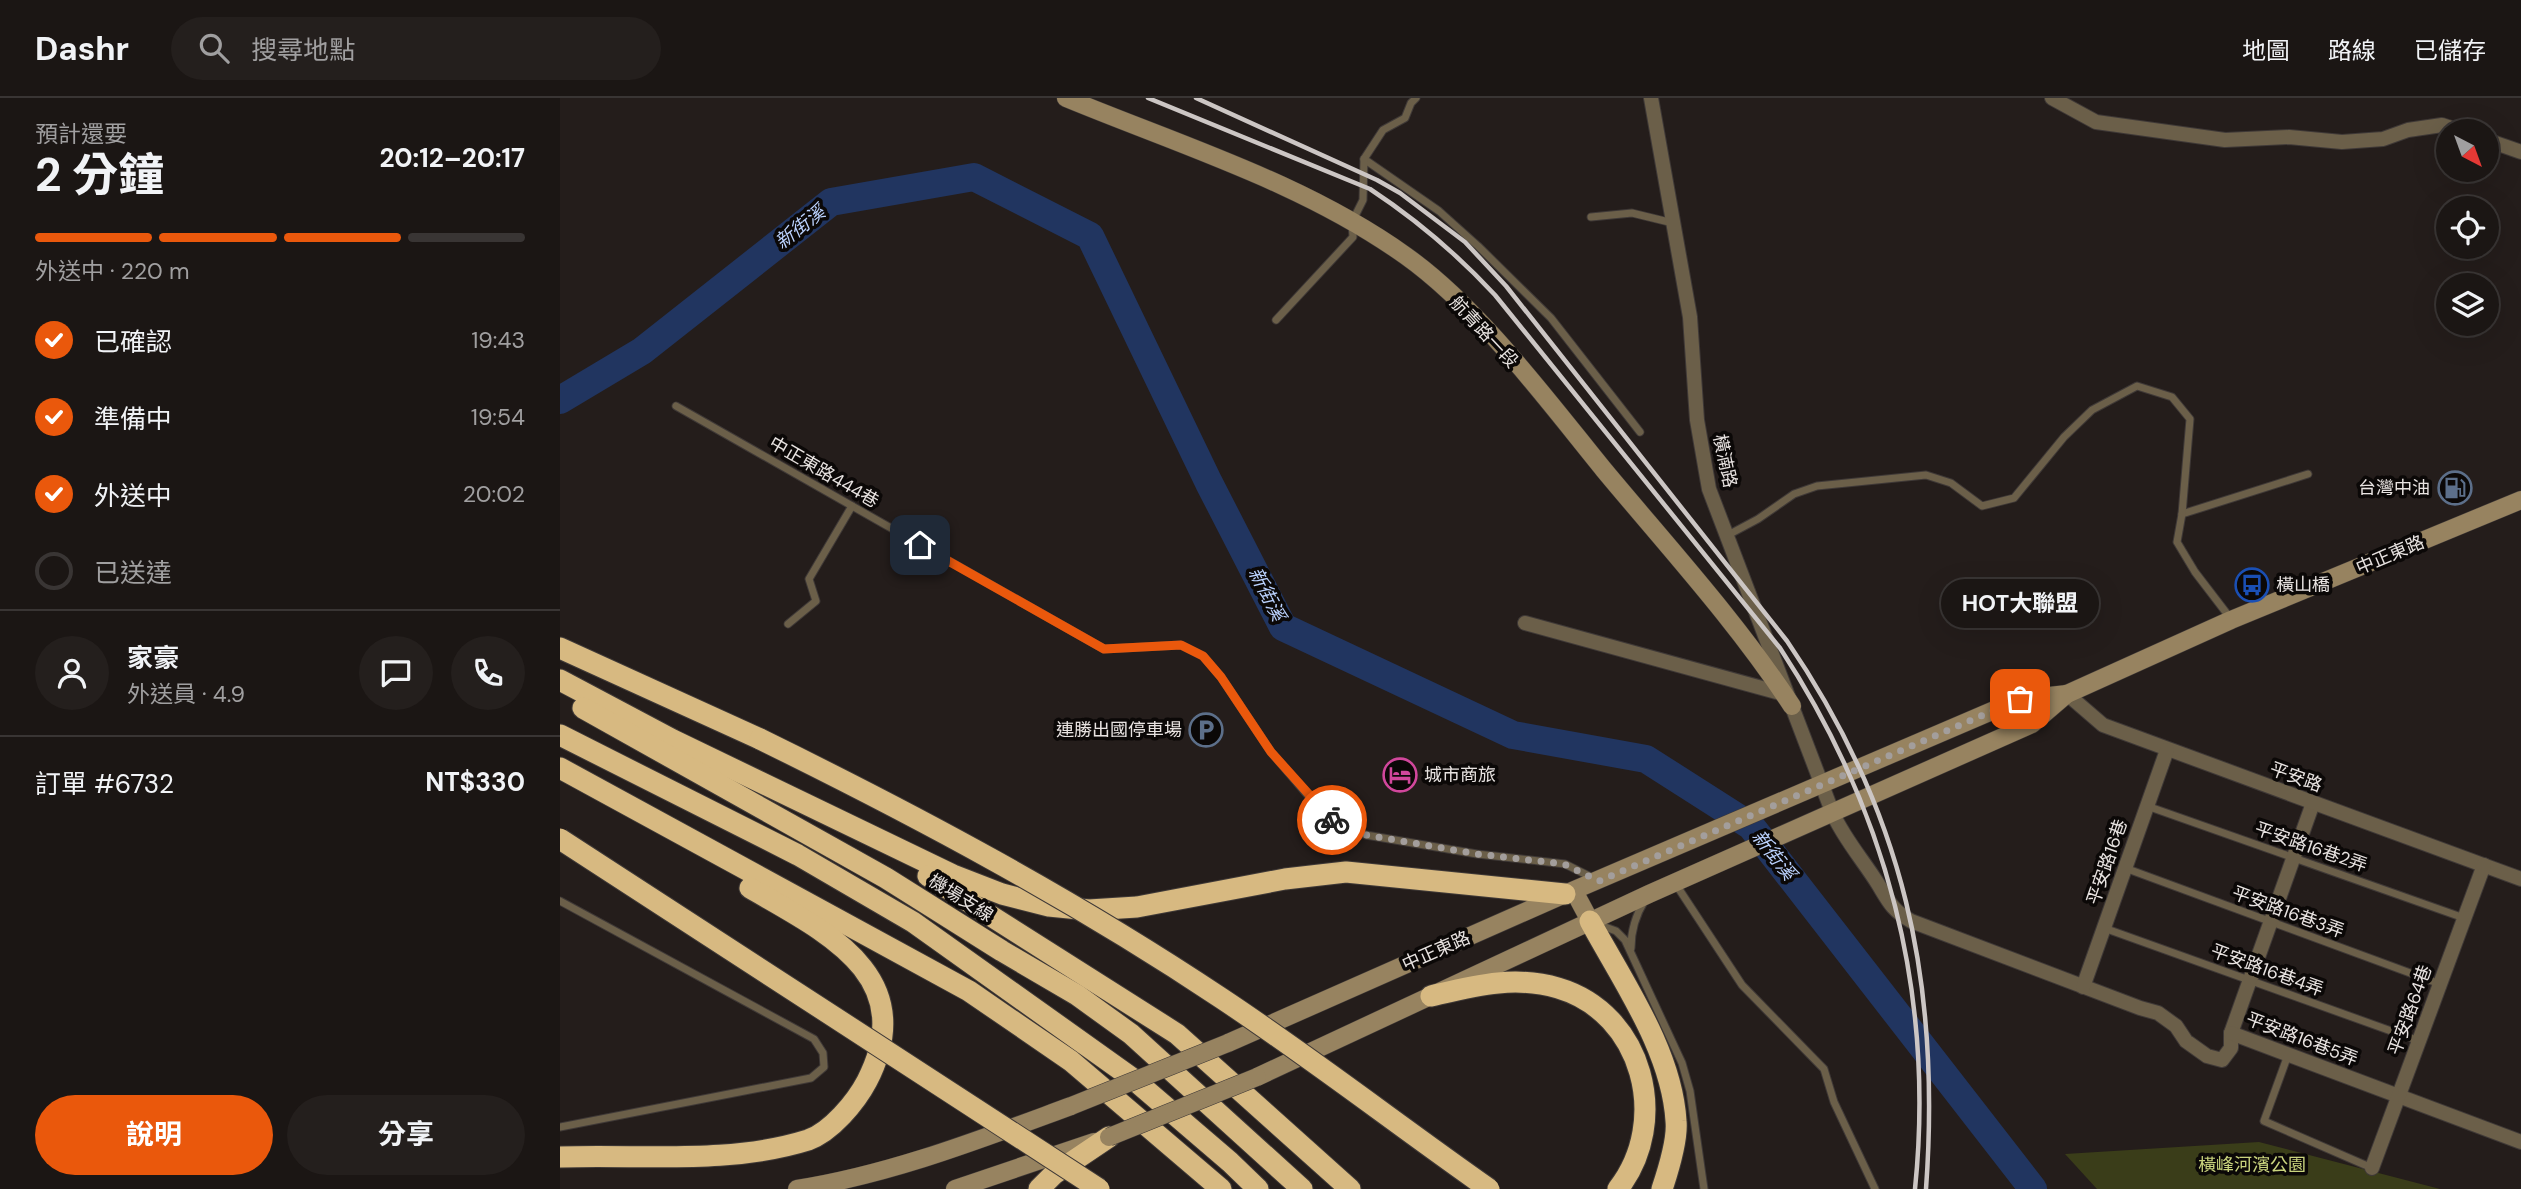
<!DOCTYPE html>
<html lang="zh-TW">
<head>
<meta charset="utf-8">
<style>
	:root { --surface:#1b1614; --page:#241f1d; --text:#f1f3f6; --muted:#a09fa0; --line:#393534; --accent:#ea580c }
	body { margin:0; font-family:"DM Sans","Noto Sans TC",sans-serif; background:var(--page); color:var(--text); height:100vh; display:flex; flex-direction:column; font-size:26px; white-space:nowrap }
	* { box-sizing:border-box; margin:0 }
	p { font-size:23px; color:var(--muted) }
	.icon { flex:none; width:38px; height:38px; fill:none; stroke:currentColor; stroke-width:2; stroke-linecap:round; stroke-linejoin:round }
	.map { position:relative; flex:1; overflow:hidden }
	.drawer { display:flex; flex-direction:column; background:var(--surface); width:560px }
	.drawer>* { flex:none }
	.needle { width:46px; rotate:139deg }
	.controls { position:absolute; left:1876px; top:21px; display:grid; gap:14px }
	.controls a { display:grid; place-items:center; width:63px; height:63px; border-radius:50%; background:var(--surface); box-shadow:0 7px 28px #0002,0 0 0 2px var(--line); font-size:35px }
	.pin { position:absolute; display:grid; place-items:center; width:60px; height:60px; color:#fff; margin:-30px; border-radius:14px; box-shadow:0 4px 10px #0006 }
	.courier { position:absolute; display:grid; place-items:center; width:70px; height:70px; margin:-35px; border:5px solid #ea580c; border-radius:50%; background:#fff; color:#222; box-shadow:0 2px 9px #0007 }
	.bubble { position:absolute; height:49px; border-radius:24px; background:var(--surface); box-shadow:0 7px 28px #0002,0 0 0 2px var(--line); font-size:23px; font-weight:700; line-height:49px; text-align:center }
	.headline em { font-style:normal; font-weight:700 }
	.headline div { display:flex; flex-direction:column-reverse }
	.headline { display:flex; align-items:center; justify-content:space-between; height:119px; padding:0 35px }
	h1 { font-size:46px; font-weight:700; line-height:52px }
	.bar { display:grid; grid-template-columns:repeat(4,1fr); gap:10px 7px; align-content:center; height:84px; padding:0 35px }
	.bar i { height:9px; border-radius:5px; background:var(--line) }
	.bar .current { background:var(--accent) }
	.bar p { grid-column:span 4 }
	.line { display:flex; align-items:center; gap:18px; padding:0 35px; border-top:2px solid var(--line) }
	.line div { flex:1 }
	.round { display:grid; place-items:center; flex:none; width:74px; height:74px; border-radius:37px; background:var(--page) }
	ol { padding:0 35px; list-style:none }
	li { display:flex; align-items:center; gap:21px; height:77px }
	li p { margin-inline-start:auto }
	li .icon { padding:7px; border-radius:50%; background:var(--accent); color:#fff; stroke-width:4 }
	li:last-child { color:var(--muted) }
	li i { width:38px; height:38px; border:4px solid var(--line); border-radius:50% }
	.button { display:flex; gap:14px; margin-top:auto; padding:14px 35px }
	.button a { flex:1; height:80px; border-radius:42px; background:var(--accent); color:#fff; font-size:28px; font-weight:700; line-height:80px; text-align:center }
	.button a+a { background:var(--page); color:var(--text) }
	header { display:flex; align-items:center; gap:42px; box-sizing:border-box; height:98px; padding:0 35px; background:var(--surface); border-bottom:2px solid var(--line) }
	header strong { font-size:33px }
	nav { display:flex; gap:38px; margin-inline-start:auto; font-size:24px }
	.search { width:490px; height:63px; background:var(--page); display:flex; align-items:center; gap:18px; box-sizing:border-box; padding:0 24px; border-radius:38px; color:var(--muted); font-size:26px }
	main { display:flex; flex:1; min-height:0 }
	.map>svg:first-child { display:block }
</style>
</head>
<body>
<header>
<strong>Dashr</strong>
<div class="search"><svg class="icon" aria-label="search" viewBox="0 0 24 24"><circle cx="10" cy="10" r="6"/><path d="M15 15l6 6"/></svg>搜尋地點</div>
<nav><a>地圖</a><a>路線</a><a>已儲存</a></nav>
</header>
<main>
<section class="drawer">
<div class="headline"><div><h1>2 分鐘</h1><p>預計還要</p></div><em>20:12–20:17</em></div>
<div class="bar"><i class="current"></i><i class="current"></i><i class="current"></i><i></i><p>外送中 · 220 m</p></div>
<ol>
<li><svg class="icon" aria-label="check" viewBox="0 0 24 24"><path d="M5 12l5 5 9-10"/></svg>已確認<p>19:43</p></li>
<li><svg class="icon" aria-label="check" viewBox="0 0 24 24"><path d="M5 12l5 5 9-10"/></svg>準備中<p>19:54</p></li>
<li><svg class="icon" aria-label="check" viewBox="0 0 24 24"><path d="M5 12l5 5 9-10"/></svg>外送中<p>20:02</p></li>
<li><i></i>已送達</li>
</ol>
<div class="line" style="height:126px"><a class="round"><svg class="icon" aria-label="person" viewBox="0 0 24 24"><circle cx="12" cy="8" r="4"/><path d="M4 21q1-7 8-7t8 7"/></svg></a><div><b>家豪</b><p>外送員 · 4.9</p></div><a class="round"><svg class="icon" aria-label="chat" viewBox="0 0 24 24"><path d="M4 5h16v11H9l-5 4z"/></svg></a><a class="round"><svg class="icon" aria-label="phone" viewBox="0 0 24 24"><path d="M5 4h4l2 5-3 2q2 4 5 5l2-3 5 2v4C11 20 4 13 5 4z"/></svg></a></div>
<div class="line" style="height:91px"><div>訂單 #6732</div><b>NT$330</b></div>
<div class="button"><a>說明</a><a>分享</a></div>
</section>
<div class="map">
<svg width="1961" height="1091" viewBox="0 0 1961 1091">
	<rect width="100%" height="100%" fill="#241d1b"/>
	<polygon fill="#3a3d19" points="1699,1044 1880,1091 1537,1091 1505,1056"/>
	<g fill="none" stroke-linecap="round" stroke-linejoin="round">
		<polyline stroke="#213560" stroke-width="28" points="0,302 82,253 271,104 414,79 530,138 649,385 723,529 953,637 1086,661 1191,728 1473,1091"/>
		<defs>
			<g id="lane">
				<polyline points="856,0 851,5 845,20 823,32 804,61 879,113 918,148 991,220 1080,334"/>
				<polyline points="1031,119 1072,115 1113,125"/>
				<polyline points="716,222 793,139 792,124 803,102 804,61"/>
				<polyline points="116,308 544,551 621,547 643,558 661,579 711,654 768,721 806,737 917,756 1005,766 1035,781"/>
				<polyline points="1622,416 1748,376"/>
				<polyline points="1168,437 1198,421 1234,396 1257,388 1366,377 1391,385 1422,408 1454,400 1504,339 1532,312 1577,288 1612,299 1630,321 1622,416 1617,444 1635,474 1671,521"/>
				<polyline points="228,526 256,503 249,481 292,408"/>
				<polyline points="1587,708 1904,820"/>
				<polyline points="1565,770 1880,886"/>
				<polyline points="1115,785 1182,887 1264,971 1274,1004 1315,1091"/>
				<polyline points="0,803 254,941 263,955 264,969 251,980 0,1029"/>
				<polyline points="1037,826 1056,833 1065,842 1122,965 1130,993 1144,1091"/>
				<polyline points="1544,830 1859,943"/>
				<path d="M 1071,850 C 1071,832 1075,818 1085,802"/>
				<polyline points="1728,957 1704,1023 1812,1070"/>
			</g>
			<g id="street">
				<path d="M 1091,0 L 1130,219 L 1137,322 L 1149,391 L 1273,716 C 1285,742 1303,762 1318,786 C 1329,804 1332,812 1351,823 L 1580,910 L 1598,915 L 1616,928 L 1626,943 L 1647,958 L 1662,962 L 1671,950 L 1671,935 L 1753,705"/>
				<polyline points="1492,0 1536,24 1665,42 1729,39 1782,44 1823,41 1848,32 1882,27 1900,33"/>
				<polyline points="1927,42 1961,54"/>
				<polyline points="965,525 1224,596"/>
				<polyline points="1507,596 1543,627 1961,781"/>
				<polyline points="1523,889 1607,652"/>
				<polyline points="1671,935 1961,1044"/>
				<polyline points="1812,1070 1924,767"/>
			</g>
			<g id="secondary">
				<path d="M 506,0 C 622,48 744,85 846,158 C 919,210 987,302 1044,372 C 1108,449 1177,524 1232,608"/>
				<polyline points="1014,793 1030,823"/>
				<polyline points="668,945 1005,796 1460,601 1507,596"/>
				<polyline points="697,979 1089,796 1472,626 1507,596 1671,522 1961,402"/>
				<path d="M 237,1091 C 332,1076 421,1041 511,1008"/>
				<polyline points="395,1091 534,1044"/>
			</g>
			<g id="highway">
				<polyline points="0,550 200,641"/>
				<polyline points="0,582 113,642 393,777 442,796 489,808 529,812 577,809 725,781 786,774 1005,796"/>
				<polyline points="23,610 326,780 442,853 517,897 571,936 742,1091"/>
				<polyline points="0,637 238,757 353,824 572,980 670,1064 698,1091"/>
				<polyline points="0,670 409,893 511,963 661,1091"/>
				<polyline points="368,778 617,936 790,1091"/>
				<path d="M 1030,823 C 1063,884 1112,953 1116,1023 C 1118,1042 1108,1073 1102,1091"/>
				<path d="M 871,898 C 914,888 954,877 998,890 C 1083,915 1111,1023 1058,1091"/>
				<path d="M 0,1059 C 82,1056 168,1067 248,1042 C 271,1034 296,1004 307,983 C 361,878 266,834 190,790"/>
				<polyline points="479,1091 494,1076 549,1039"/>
			</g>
		</defs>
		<use href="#lane" stroke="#3f3937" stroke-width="9"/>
		<use href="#street" stroke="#3f3937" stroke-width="16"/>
		<use href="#secondary" stroke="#3f3937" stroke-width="19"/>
		<use href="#highway" stroke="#3f3937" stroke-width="23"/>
		<use href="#lane" stroke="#6b5f49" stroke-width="7"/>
		<use href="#street" stroke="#6b5f49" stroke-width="14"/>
		<use href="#secondary" stroke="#978360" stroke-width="18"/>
		<use href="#highway" stroke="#d7b981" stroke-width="21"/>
		<g stroke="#ccc6c4" stroke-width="4.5">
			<path d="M 588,0 L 810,91 C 857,122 897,156 935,197 L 1220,550 C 1327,713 1375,896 1355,1091"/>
			<path d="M 636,0 L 817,82 L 840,95 L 905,144 L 946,188 L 1227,543 C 1344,714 1381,885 1366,1091"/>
		</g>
		<defs>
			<g id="secondary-bridge">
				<polyline points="511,1008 668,945"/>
				<polyline points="549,1039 697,979"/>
			</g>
			<g id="highway-bridge">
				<path d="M 200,641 C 359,719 514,802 661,900 C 753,961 839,1028 929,1091"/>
				<polyline points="0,741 539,1091"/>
			</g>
		</defs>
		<use href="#secondary-bridge" stroke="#3f3937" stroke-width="19" stroke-linecap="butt"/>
		<use href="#highway-bridge" stroke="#3f3937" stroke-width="23" stroke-linecap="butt"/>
		<use href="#secondary-bridge" stroke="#978360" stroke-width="18"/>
		<use href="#highway-bridge" stroke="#d7b981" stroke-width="21"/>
	</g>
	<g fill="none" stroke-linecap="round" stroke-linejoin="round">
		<polyline stroke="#a39e9c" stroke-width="7" stroke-dasharray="0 12.6" points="772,722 806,737 917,756 1004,766 1039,783 1460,601"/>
		<polyline stroke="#ea580c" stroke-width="9" points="360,447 544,551 621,547 643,558 661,579 711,654 772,722"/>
	</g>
	<defs>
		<symbol id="fuel-ring" viewBox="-11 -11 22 22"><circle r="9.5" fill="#0b0807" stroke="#5c6f8a" stroke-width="1.5"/><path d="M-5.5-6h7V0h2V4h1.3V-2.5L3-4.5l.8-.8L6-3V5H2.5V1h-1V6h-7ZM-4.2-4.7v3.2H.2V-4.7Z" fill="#5c6f8a"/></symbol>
		<symbol id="bus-ring" viewBox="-11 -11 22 22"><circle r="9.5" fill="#0b0807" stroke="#1a4fb4" stroke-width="1.5"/><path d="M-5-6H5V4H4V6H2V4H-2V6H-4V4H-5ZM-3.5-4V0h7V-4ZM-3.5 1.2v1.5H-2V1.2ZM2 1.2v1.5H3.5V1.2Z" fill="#1a4fb4"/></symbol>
		<symbol id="parking-ring" viewBox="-11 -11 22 22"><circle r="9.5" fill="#0b0807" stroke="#5c6f8a" stroke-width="1.5"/><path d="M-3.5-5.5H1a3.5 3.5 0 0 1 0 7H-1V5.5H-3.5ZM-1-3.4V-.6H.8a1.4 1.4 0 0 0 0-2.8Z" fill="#5c6f8a"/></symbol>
		<symbol id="hotel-ring" viewBox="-11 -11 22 22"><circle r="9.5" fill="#0b0807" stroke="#d1479c" stroke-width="1.5"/><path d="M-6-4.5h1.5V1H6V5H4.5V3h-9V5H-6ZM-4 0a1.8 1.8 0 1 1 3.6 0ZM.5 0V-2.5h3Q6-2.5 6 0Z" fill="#d1479c"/></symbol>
	</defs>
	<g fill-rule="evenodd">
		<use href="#fuel-ring" x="1876" y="371" width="38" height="38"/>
		<use href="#bus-ring" x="1673" y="468" width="38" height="38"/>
		<use href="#parking-ring" x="627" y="613" width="38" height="38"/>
		<use href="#hotel-ring" x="821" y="658" width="38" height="38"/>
	</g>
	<g text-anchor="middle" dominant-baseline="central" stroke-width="7" stroke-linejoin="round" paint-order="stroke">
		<g font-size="18" fill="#e8e3e1" stroke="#0b0807">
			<text transform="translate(924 234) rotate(47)">航青路一段</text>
			<text transform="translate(1165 363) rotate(78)">橫湳路</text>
			<text transform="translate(264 374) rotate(30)">中正東路444巷</text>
			<text transform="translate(1830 457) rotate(-23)">中正東路</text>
			<text transform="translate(1736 679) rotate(20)">平安路</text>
			<text transform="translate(1751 749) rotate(19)">平安路16巷2弄</text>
			<text transform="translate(1547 764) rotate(-71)">平安路16巷</text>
			<text transform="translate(401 800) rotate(32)">機場支線</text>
			<text transform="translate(1728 814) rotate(20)">平安路16巷3弄</text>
			<text transform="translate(876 853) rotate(-24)">中正東路</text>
			<text transform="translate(1707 872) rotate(20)">平安路16巷4弄</text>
			<text transform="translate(1850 912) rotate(-70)">平安路64巷</text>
			<text transform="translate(1742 941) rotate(21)">平安路16巷5弄</text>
		</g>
		<g font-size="18" fill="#e8e3e1" stroke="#0b0807" text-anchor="end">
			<text x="1870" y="390">台灣中油</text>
			<text x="1716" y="487" text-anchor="start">橫山橋</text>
			<text x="622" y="632">連勝出國停車場</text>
			<text x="864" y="677" text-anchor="start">城市商旅</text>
		</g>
		<g font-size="18" fill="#cad47e" stroke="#0b0807">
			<text x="1692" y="1067">橫峰河濱公園</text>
		</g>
		<g font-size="19" font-style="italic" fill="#bcd3ff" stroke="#0b0807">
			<text transform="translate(240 129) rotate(-38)">新街溪</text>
			<text transform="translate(707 496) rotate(63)">新街溪</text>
			<text transform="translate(1214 757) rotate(52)">新街溪</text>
		</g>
	</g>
</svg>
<div class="controls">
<a><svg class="needle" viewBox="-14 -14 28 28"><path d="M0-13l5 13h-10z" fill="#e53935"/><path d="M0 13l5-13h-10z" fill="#a09fa0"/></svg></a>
<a><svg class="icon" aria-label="locate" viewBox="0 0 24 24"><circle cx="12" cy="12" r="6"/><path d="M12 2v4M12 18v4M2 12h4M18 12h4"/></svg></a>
<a><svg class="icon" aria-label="layers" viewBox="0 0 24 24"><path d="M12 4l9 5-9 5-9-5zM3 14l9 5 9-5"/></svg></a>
</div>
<div class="pin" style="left:1460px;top:601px;background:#ea580c"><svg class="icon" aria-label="bag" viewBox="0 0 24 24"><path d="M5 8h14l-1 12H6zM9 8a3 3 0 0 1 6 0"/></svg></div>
<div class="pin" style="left:360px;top:447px;background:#1f2937"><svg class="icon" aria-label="home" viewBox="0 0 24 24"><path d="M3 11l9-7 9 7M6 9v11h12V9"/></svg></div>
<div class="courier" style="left:772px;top:722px"><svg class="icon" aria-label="bike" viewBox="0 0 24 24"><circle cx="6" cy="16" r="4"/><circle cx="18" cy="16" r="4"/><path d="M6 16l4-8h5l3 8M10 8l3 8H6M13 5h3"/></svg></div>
<div class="bubble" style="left:1381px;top:481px;width:158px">HOT大聯盟</div>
</div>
</main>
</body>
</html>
